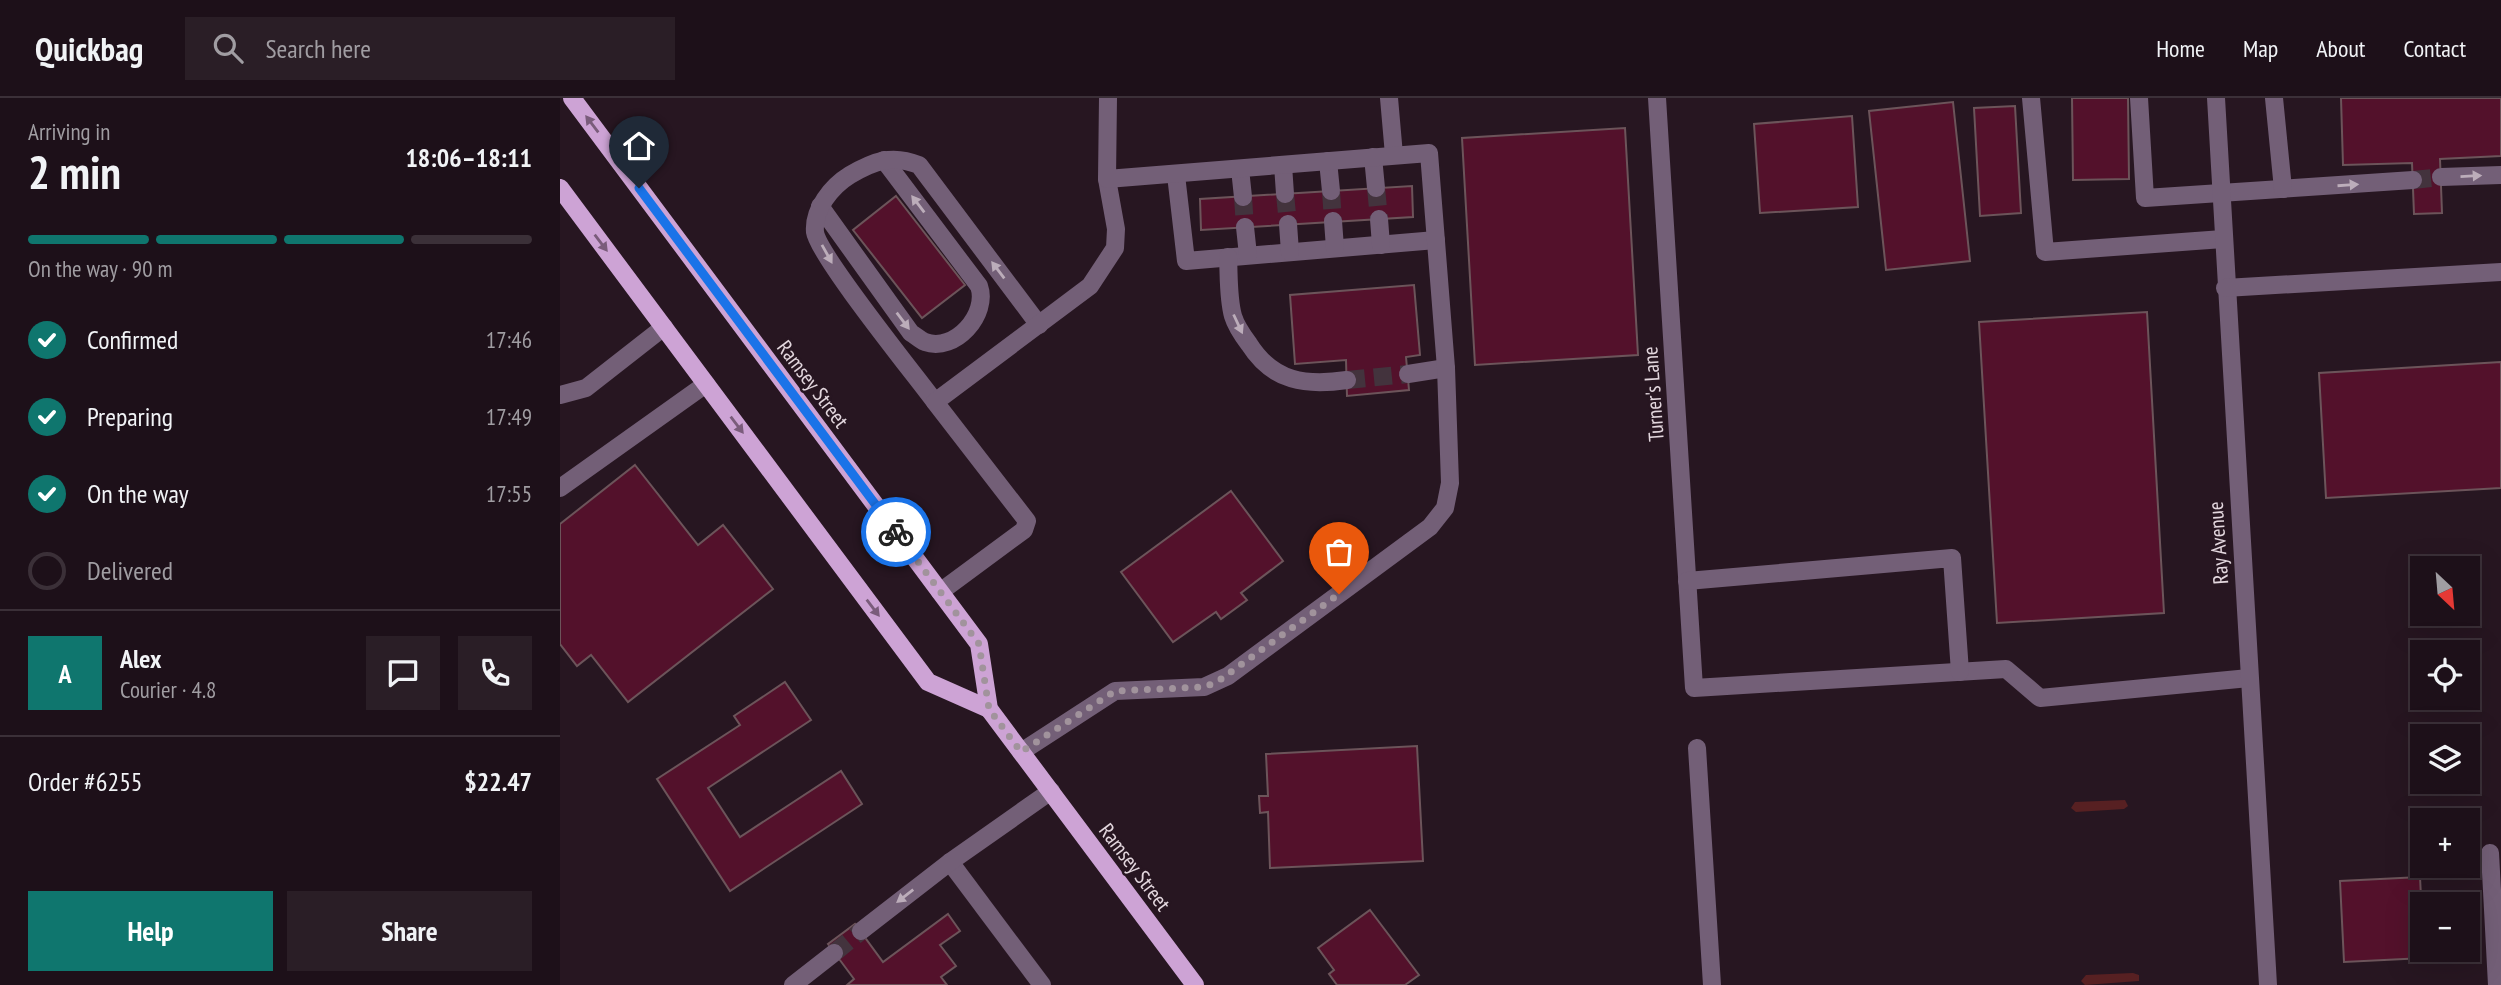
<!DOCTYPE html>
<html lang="en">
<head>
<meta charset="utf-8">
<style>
	:root { --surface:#1d1019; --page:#2a1e26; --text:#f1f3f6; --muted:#a09da2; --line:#3b3038; --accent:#0f766e }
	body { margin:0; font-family:"PT Sans Narrow",sans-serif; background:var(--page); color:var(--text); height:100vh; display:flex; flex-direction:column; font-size:26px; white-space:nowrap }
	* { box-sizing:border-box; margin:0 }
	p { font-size:23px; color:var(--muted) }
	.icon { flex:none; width:38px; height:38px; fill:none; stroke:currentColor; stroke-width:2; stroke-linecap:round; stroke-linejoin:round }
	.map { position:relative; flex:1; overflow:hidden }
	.side { display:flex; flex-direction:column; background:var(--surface); width:560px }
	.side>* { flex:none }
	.needle { width:46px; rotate:154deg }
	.controls { position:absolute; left:1850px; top:458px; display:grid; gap:14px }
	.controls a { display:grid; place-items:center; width:70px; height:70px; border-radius:0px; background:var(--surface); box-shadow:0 7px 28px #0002,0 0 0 2px var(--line); font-size:35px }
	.pin { position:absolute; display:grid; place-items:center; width:60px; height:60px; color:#fff; margin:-72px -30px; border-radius:50% 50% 50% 0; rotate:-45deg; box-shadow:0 0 7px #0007 }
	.pin .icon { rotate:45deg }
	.courier { position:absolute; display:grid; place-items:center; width:70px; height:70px; margin:-35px; border:5px solid #1a73e8; border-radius:50%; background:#fff; color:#222; box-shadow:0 2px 9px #0007 }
	.headline em { font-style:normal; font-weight:600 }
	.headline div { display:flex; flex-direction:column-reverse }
	.headline { display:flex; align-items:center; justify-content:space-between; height:119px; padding:0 28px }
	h1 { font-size:46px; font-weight:600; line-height:52px }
	.bar { display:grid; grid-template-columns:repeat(4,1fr); gap:10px 7px; align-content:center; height:84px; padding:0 28px }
	.bar i { height:9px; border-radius:5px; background:var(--line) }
	.bar .selected { background:var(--accent) }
	.bar p { grid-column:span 4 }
	.line { display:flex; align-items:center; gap:18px; padding:0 28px; border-top:2px solid var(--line) }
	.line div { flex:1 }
	.round { display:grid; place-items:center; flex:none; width:74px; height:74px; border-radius:0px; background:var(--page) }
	ol { padding:0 28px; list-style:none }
	li { display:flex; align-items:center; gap:21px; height:77px }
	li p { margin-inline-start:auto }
	li .icon { padding:7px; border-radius:50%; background:var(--accent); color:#fff; stroke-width:4 }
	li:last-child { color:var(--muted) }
	li i { width:38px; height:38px; border:4px solid var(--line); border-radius:50% }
	.button { display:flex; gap:14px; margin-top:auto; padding:14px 28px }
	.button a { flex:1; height:80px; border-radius:0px; background:var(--accent); color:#fff; font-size:28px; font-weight:600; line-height:80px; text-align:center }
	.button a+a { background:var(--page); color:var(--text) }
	header { display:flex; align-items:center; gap:42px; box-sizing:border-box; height:98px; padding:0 35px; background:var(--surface); border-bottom:2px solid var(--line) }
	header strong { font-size:33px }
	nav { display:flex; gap:38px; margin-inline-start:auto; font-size:24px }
	.search { width:490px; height:63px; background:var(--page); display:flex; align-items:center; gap:18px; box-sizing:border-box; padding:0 24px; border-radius:0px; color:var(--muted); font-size:26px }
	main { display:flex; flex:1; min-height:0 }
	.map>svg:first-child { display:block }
</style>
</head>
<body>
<header>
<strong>Quickbag</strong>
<div class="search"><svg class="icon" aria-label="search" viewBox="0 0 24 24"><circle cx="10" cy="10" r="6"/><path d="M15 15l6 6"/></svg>Search here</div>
<nav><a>Home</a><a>Map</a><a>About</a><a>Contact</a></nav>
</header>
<main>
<section class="side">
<div class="headline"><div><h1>2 min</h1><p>Arriving in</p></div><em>18:06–18:11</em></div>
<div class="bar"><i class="selected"></i><i class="selected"></i><i class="selected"></i><i></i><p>On the way · 90 m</p></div>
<ol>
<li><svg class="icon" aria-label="check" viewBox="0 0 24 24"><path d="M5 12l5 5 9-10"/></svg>Confirmed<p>17:46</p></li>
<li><svg class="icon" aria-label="check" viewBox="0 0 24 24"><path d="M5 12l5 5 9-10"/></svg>Preparing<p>17:49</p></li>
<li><svg class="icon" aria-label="check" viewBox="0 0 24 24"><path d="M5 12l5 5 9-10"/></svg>On the way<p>17:55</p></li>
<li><i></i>Delivered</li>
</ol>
<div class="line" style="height:126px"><b class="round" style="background:var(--accent);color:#fff">A</b><div><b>Alex</b><p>Courier · 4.8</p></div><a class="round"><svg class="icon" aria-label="chat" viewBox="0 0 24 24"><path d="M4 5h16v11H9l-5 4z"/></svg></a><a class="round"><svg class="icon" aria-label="phone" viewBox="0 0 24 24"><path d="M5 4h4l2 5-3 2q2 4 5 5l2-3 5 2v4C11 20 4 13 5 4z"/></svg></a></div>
<div class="line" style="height:91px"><div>Order #6255</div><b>$22.47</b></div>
<div class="button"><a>Help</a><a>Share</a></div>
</section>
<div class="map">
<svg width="1941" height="887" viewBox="0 0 1941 887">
	<rect width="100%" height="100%" fill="#271621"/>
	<g fill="#572022">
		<polygon points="1565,702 1568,708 1564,711 1516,714 1511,710 1515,704"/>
		<polygon points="1573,875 1579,877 1579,883 1525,887 1521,883 1526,877"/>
	</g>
	<g fill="#53112b" stroke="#6c545a" stroke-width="2">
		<polygon points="1512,0 1568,0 1569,81 1513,82"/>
		<polygon points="1781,0 1941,0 1941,58 1880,61 1882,115 1854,116 1852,65 1783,67"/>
		<polygon points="1393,4 1410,163 1326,172 1309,13"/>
		<polygon points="1455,8 1461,115 1420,118 1414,10"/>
		<polygon points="1292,18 1298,109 1200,115 1194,26"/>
		<polygon points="1065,30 1078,257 915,267 902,40"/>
		<polygon points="852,88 853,119 641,132 640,101"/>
		<polygon points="336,98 405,187 362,220 293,132"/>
		<polygon points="854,187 860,257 846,259 849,292 787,298 786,262 735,266 730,197"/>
		<polygon points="1587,214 1604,515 1437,525 1419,224"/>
		<polygon points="1941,264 1941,390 1766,400 1759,275"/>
		<polygon points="75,367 138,447 163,427 213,491 68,604 31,557 17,568 0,546 0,426"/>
		<polygon points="671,393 723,463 681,495 687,502 661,521 656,514 613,544 561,474"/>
		<polygon points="225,584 251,622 148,690 180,739 281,673 302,706 170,793 97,681 180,627 174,618"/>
		<polygon points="857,648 863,763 710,770 708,714 700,715 699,698 708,698 706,656"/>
		<polygon points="1860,779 1864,860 1784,864 1780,783"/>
		<polygon points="810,812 859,877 845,887 777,887 769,876 774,872 758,850"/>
		<polygon points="388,816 400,833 380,847 396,868 381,879 387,887 287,887 294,881 268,846 295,826 323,864"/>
	</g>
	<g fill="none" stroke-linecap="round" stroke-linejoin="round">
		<g stroke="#43333d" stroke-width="18" stroke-dasharray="18 9" stroke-linecap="butt">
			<polyline points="1853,82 1881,79"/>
			<polyline points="816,90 819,121"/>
			<polyline points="771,93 773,123"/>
			<polyline points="725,96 728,126"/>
			<polyline points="683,99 685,129"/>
			<polyline points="787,282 848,276"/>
			<polyline points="274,855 301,833"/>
		</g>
		<g stroke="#735f77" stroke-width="18">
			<polyline points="829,0 834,57"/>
			<polyline points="1097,0 1134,590 1446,571 1480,600 1689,580"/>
			<polyline points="1471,0 1485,154 1663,141"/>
			<polyline points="1579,0 1585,100 1853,82"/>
			<polyline points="1656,0 1708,887"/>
			<polyline points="1714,0 1723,91"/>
			<polyline points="813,59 816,90"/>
			<polyline points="768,63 771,93"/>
			<polyline points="723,67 725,96"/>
			<polyline points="680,71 683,99"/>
			<polyline points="616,77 626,163 876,142"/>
			<polyline points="1881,79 1941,77"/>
			<path d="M 260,108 L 351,235 C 355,237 360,242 365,244 C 395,255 429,216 419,188 L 324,62"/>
			<polyline points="819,121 821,147"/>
			<polyline points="773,123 775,150"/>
			<polyline points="728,126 730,154"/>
			<polyline points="685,129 688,157"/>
			<path d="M 668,159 C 669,178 668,200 673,218 C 676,228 683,238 689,246 C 713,284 746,288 787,282"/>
			<polyline points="1665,190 1941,174"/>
			<polyline points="848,276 886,270"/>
			<polyline points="0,297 26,290 104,229"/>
			<path d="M 375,304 C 355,277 258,157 255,134 C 253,111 272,88 290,77 C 314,63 332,56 359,67 L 479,227"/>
			<polyline points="0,390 146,286"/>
			<polyline points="1127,483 1392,460 1400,574"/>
			<polyline points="380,494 464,432 467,423 375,304 530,188 555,150 556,131 547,81"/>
			<polyline points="1137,650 1152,887"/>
			<polyline points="461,654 555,593 644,589 668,578 870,429 885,410 890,385 886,270 869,55 547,81 548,0"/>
			<polyline points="1930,755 1937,887"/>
			<polyline points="390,764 482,887"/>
			<polyline points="301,833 390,764 491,693"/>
			<polyline points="233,887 274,855"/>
		</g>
		<g stroke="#cda3d5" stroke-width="18">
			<polyline points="12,0 419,546 429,611 635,887"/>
			<polyline points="0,90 368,584 429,611"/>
		</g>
	</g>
	<defs><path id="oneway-solid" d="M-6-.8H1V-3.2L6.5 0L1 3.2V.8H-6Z" transform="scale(1.75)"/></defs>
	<g fill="#7a5c7b">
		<use href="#oneway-solid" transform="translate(32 26) rotate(-127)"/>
		<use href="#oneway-solid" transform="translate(41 145) rotate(53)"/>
		<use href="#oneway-solid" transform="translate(177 327) rotate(53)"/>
		<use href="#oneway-solid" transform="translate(313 510) rotate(53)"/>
	</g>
	<g fill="#bcadba">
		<use href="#oneway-solid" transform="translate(1911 78) rotate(-3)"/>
		<use href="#oneway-solid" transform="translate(1788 87) rotate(-4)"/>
		<use href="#oneway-solid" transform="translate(358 106) rotate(-127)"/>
		<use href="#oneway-solid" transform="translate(267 156) rotate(61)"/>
		<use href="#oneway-solid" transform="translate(438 172) rotate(-127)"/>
		<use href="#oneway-solid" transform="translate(343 223) rotate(53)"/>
		<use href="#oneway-solid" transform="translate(678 226) rotate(65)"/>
		<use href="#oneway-solid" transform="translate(345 798) rotate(142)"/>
	</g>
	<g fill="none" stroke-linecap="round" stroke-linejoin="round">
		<polyline stroke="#a1939c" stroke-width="7" stroke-dasharray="0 12.6" points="336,434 419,546 429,611 461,654 555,593 644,589 657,584 779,496"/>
		<polyline stroke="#1a73e8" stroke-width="9" points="79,90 336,434"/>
	</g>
	<g text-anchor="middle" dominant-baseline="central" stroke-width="5" stroke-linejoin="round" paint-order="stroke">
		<g font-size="21" fill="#e3d7de" stroke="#271621">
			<text transform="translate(253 286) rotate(53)">Ramsey Street</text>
			<text transform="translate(1093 296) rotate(-94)">Turner's Lane</text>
			<text transform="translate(1658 445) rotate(-94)">Ray Avenue</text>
			<text transform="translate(575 769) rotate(53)">Ramsey Street</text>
		</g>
	</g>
</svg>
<div class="controls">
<a><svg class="needle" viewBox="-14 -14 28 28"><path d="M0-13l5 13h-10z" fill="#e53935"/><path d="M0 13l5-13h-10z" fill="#a09da2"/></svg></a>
<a><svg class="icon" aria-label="locate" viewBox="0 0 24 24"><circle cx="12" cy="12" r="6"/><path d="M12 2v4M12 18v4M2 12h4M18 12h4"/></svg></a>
<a><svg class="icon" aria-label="layers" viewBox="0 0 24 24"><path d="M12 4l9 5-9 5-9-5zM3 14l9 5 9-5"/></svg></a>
<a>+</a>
<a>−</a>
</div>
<div class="pin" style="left:779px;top:496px;background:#ea580c"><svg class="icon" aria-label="bag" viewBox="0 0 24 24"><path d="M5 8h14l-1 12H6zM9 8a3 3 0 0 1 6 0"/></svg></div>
<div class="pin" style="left:79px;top:90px;background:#1f2937"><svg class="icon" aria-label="home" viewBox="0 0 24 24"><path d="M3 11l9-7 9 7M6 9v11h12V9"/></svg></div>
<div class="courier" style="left:336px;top:434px"><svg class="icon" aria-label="bike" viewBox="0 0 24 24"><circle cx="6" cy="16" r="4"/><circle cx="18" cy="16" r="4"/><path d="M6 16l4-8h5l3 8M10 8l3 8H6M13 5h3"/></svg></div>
</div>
</main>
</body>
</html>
